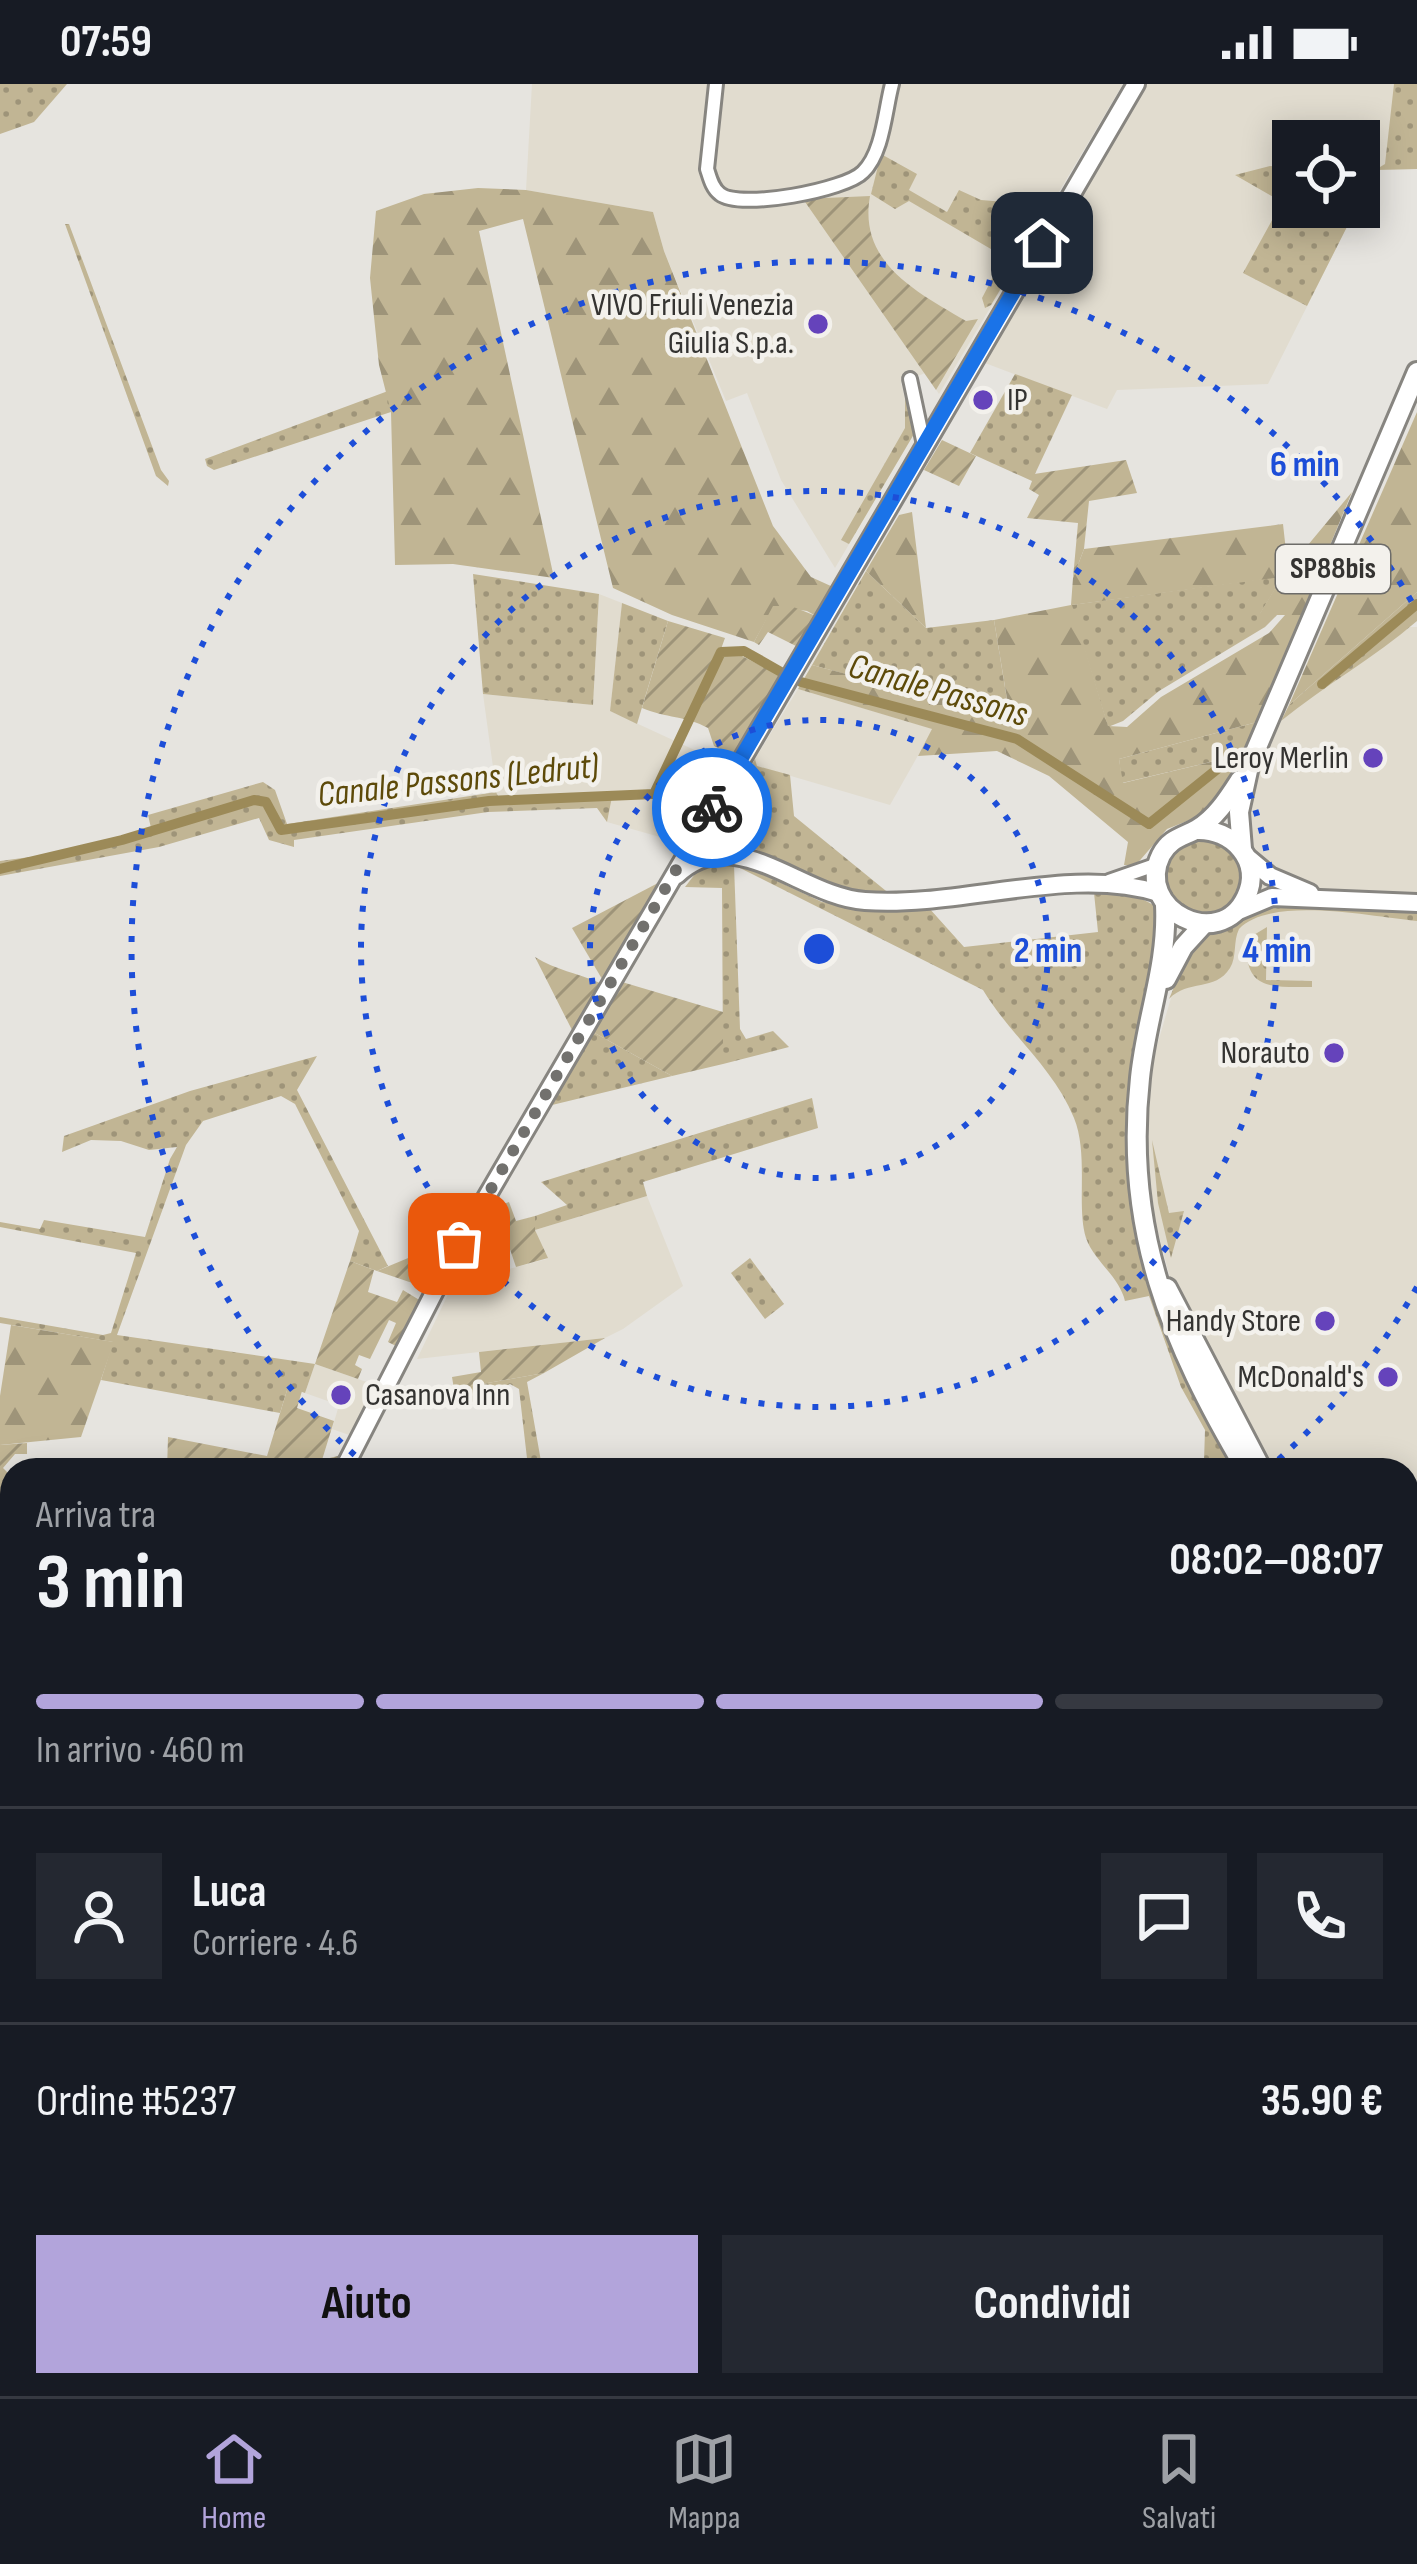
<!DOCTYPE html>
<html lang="it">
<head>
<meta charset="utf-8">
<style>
	:root { --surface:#171b24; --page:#242831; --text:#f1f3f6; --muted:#9ea1a6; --line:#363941; --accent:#b2a4db }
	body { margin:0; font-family:"Sofia Sans Condensed",sans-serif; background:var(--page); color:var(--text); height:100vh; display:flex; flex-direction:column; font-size:45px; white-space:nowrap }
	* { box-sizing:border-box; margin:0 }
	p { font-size:39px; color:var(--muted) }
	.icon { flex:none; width:66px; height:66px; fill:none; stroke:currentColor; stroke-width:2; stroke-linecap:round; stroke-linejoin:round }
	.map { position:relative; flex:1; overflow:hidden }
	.details { position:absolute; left:0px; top:1374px; width:1419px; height:939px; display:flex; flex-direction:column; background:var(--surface); border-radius:36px 36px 0 0; box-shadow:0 6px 30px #0003 }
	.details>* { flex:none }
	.tools { position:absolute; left:1272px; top:36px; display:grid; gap:24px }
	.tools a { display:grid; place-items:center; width:108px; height:108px; border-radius:0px; background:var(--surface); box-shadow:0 6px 30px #0003; font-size:60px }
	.pin { position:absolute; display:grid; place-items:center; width:102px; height:102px; color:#fff; margin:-51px; border-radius:24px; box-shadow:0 6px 18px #0006 }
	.courier { position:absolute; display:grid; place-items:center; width:120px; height:120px; margin:-60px; border:9px solid #1a73e8; border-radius:50%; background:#fff; color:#222; box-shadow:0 3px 15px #0007 }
	.summary em { font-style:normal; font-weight:700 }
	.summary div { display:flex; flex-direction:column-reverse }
	.summary { display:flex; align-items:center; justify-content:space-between; height:204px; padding:0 36px }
	h1 { font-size:78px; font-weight:700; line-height:90px }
	.bar { display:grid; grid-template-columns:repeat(4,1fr); gap:18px 12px; align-content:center; height:144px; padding:0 36px }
	.bar i { height:15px; border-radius:9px; background:var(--line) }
	.bar .on { background:var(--accent) }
	.bar p { grid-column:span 4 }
	.line { display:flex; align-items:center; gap:30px; padding:0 36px; border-top:3px solid var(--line) }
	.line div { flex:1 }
	.round { display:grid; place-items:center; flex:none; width:126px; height:126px; border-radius:0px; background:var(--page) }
	.action { display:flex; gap:24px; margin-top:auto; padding:24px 36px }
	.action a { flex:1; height:138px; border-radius:0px; background:var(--accent); color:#111; font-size:48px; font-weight:700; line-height:138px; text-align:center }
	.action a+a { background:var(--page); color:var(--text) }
	.status { display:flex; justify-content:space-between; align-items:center; height:84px; padding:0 60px; background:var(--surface); direction:ltr }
	.status svg { height:33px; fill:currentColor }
	.tabs { display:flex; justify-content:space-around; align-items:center; height:168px; border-top:3px solid var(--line); background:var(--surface); font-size:33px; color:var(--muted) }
	.tabs a { display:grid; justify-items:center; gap:6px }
	.tabs .on { color:var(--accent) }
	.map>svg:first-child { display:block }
</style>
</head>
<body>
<div class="status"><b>07:59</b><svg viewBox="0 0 49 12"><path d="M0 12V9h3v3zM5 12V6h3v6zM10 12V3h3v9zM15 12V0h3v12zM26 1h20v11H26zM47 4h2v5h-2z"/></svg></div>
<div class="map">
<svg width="1417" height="2312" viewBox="0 0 1417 2312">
	<defs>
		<pattern id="grass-dots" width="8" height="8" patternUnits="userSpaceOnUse" patternTransform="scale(3)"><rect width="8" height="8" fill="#c1b594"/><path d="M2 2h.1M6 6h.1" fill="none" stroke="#9e9479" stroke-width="1.8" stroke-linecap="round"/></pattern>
		<pattern id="forest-firs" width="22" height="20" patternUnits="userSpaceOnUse" patternTransform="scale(3)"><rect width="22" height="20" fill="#c1b594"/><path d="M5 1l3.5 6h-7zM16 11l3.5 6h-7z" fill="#9e9479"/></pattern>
		<pattern id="park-tufts" width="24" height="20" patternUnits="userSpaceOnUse" patternTransform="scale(3)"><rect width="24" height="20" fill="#c1b594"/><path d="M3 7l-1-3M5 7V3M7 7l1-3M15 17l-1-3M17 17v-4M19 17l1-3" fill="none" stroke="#9e9479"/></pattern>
		<pattern id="garden-furrows" width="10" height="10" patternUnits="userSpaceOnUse" patternTransform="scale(3)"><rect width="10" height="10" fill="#c1b594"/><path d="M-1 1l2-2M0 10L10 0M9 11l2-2" fill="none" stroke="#9e9479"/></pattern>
	</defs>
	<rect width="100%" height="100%" fill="#e6e4df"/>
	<g fill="#e1dccf">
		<polygon points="532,0 1123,0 939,310 925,289 901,299 914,350 835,484 781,396 747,309 726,317 664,167 653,128 526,106"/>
		<polygon points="1146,0 1417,0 1417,85 1375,86 1359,118 1359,57 1293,57 1293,123 1357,123 1268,300 1117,306 1107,325 985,279"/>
		<polygon points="599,510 622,519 610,627 727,681 681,759 607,738 613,708 497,712 483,610 593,621"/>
		<polygon points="1410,543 1417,543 1417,1525 1407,1518 1407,1386 1274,1386 1171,1198 1149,1113 1146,1076 1149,989 1178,890 1205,850 1240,835 1257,811 1261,791 1249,749 1248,722 1257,692 1281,637 1340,590 1360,580"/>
		<polygon points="798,605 933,645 890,721 757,682 755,675"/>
		<polygon points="647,1112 683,1202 623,1245 605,1254 417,1275 453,1200 547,1175 535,1146"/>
		<polygon points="315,1280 378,1302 355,1353 332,1345 339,1321 305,1309"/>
		<polygon points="0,1881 12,1886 12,1985 0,1982"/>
	</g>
	<g fill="url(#grass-dots)">
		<polygon points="0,0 67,0 34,38 0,50"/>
		<polygon points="1394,0 1417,0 1417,85 1375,86 1359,118 1359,87 1375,86 1385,80"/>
		<polygon points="881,70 917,90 909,106 947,128 959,106 981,116 1005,118 1015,109 1049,124 991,221 985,224 982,214 993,193 996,168 909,117 895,125 871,110"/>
		<polygon points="1270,82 1293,84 1293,123 1357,123 1307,222 1243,189 1282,118 1235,91"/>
		<polygon points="65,140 69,140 161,386 169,397 168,402 156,392"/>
		<polygon points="1015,290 1072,311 1034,392 1021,392 970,369"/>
		<polygon points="388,307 391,328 214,386 207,382 205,375"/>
		<polygon points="905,310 914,350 849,460 841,456 905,344"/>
		<polygon points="866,487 926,544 994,536 1010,634 812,581"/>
		<polygon points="473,490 599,510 593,621 483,610"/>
		<polygon points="1283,492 1260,530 1277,531 1265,543 1159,607 1123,637 1108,643 1071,521"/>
		<path d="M 1417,508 L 1417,537 C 1374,574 1325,601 1281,637 L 1289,621 Z"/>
		<polygon points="622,519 668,537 637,640 610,627"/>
		<polygon points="1257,638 1244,670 1122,699 1119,675"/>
		<path d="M 755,675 L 757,682 L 790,691 L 794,732 L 891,811 L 839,805 L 738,757 C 712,733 742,700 755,675 Z"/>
		<polygon points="263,698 275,706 287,740 496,708 498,712 613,708 607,738 597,724 488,728 294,756 294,763 269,756 259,734 159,763 0,792 0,777 30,773 45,778 50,770 151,744 148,731"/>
		<circle cx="1204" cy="792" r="39"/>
		<path d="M 734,777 L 822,818 L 883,825 L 929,824 L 964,863 L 1098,848 L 1094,809 C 1117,809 1135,809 1155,822 L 1161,844 L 1131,1003 L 1130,1105 L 1141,1161 L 1236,1386 L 1163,1386 L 1163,1377 L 1204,1377 L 1205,1346 L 1181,1303 L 1149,1212 L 1125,1217 C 1119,1192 1094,1177 1086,1154 C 1076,1122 1089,1071 1074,1034 C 1053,983 1010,951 983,906 L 734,781 L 740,945 L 746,955 L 773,947 L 789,963 L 723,980 L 722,804 L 685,803 L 702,781 Z"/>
		<path d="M 1262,819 L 1417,825 L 1417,837 C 1373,833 1271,811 1239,845 C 1233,857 1237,873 1230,884 C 1215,908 1188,895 1169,915 L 1189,868 L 1205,850 L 1231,841 Z"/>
		<path d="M 1267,843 L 1266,896 L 1312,897 L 1312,903 C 1271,903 1243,907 1247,855 Z"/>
		<polygon points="593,948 672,992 552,1021"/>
		<polygon points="317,972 297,1006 388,1182 377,1187 350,1177 359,1147 295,1020 281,1012 203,1037 186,1061 117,1251 315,1280 305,1309 288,1303 280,1329 101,1296 113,1258 0,1239 0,1233 103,1251 111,1249 136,1169 0,1143 0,1138 40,1145 44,1136 145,1153 170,1075 177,1063 149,1066 121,1057 91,1056 62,1068 64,1052 190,1007"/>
		<polygon points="812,1014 818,1044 643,1098 647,1112 535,1146 535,1132 567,1121 541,1098"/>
		<polygon points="1152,1056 1169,1129 1184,1127 1171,1174 1158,1119"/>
		<polygon points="750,1174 784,1220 765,1235 731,1189"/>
		<polygon points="544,1289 527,1298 542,1383 528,1383 519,1305 510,1300 468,1320 465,1303"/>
		<polygon points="0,1982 12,1985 12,2070 0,2067"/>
		<polygon points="12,2259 12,2301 306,2301 306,2312 0,2312 0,2261"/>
		<polygon points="1407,2298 1411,2312 1311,2312 1277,2301 1331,2304"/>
		<polygon points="898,2303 1011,2312 759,2312"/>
	</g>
	<g fill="url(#forest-firs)" fill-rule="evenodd">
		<polygon points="478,104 526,106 653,128 664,167 773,442 811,493 833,503 816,532 807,527 774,522 754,558 672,531 613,504 523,135 479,147 554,494 453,480 395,481 391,328 379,281 370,194 376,127 424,110"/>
		<polygon points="1417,328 1417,508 1289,621"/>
		<path d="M 1352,408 L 1257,638 L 1119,675 L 1123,699 L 1244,670 L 1217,719 L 1205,730 L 1167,745 L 1135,782 L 1124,781 L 1128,758 L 1049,692 L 997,667 L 918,672 L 932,645 L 798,605 L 812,581 L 1010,633 L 994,536 L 1071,521 L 1073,494 L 1084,465 L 1283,440 L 1288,485 ZM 1282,493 L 1259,531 L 1285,531 L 1269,549 L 1161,613 L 1127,643 L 1108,642 L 1072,521 Z"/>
		<polygon points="912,428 926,544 866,487 899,431"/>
		<polygon points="11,1241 114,1258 81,1353 0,1361 0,1312"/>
		<polygon points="1407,1564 1417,1572 1417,1816 1407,1798"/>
	</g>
	<polygon fill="url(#park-tufts)" points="1407,1822 1417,1843 1417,2069 1407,2074"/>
	<g fill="url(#garden-furrows)">
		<path d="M 870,112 C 858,179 917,208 966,237 L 978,235 L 936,306 L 803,115 Z"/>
		<polygon points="942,356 976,372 959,402 924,386"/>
		<polygon points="1126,376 1137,409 1089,417 1084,465 1073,494 1078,439 1027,434 1039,411 1029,405 1032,397 1021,392"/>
		<polygon points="773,522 791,522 816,532 798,563 768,548 759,561 754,558"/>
		<path d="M 668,537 L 725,554 L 721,565 L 727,569 L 736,569 L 779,591 L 733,671 L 714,662 L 708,644 C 686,632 666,634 642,624 Z"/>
		<polygon points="658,799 602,895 572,844"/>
		<path d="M 535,873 C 556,886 577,889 600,899 L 572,946 Z"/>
		<polygon points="622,898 723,928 723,980 672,992 593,948"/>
		<polygon points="509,1118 516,1137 535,1132 535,1146 548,1174 516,1183 502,1142 478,1149 492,1124"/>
		<polygon points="449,1157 424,1203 377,1187"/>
		<polygon points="350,1177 374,1186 368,1208 397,1218 403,1206 421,1217 398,1263 388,1258 396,1239 389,1236 370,1275 359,1271 355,1281 362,1285 358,1295 315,1280"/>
		<polygon points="605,1254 544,1289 454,1305 452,1293 481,1288 479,1268"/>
		<polygon points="288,1303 302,1307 297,1324 334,1337 322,1376 345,1370 334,1386 167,1386 168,1353 267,1372"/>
		<polygon points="27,1359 27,1370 15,1370 3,1384 11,1392 4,1401 12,1410 12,1437 0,1437 0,1361"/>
		<path d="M 0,1600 L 12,1600 L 12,1646 C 1,1659 10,1673 12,1688 L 0,1689 Z"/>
	</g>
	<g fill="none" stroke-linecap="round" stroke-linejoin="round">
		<g stroke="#9c8a58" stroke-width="10">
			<polyline points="801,598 1017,655 1149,740 1231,674"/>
			<polyline points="1322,600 1417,520"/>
			<polyline points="0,785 122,756 254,716 266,718 281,746 489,717 654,710 721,568 744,567 781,588"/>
		</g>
		<defs>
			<g id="street">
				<path d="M 716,0 L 707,85 C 710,94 712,104 720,110 C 740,126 846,106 863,88 C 883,69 885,26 892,0"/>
				<polyline points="910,295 924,361"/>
				<polyline points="1109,797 1158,780"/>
				<polyline points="536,1385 536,1386"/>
				<polyline points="0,2195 12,2195"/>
			</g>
			<g id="secondary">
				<polyline points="1246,772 1270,792 1310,809"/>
				<path d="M 677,791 C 735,736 801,813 865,817 C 961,824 1070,781 1159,809"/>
				<polyline points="1236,828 1272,813 1417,819"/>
				<polyline points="343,1386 459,1160 1136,0"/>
				<polyline points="0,1565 12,1564"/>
				<polyline points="0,1824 12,1796"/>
			</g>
			<g id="primary">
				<path d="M 1196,746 C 1232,744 1263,777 1246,813 C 1220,869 1134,826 1161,771 C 1170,754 1183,753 1197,745 C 1216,734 1229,713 1240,696"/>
				<polyline points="1242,765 1239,728 1249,682 1417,288"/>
				<path d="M 1165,821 C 1168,881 1146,934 1140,994 C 1123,1145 1171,1259 1246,1386"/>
				<polyline points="1166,895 1183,863 1204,840"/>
				<polyline points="1167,1204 1262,1386"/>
				<polyline points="1407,1532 1417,1539"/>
				<polyline points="1407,1554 1417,1562"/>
			</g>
			<g id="highway">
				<polyline points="1407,2216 1417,2198"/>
				<polyline points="964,2301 1053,2312"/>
				<polyline points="1103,2301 1152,2312"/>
				<polyline points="1191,2301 1228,2312"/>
				<polyline points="1258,2301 1292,2312"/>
				<polyline points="427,2312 453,2301"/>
				<polyline points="536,2312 573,2301"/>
				<polyline points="611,2312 657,2301"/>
				<polyline points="711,2312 802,2301"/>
			</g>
		</defs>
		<use href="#street" stroke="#878580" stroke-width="18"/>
		<use href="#secondary" stroke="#878580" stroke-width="22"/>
		<use href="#primary" stroke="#878580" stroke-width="24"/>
		<use href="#highway" stroke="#878580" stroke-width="27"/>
		<use href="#street" stroke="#fff" stroke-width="12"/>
		<use href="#secondary" stroke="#fff" stroke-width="16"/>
		<use href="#primary" stroke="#fff" stroke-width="18"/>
		<use href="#highway" stroke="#fff" stroke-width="21"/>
	</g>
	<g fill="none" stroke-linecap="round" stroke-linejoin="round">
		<polyline stroke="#72716e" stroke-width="12" stroke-dasharray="0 21.6" points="459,1160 712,724"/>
		<polyline stroke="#1a73e8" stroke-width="15" points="712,724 1042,159"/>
	</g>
	<g fill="none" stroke="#1d4ed8" stroke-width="6" stroke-dasharray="6 12">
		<circle cx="819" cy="865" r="229"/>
		<circle cx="819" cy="865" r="458"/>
		<path d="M1417 1203A687 687 0 0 1 1270 1383M368 1383A687 687 0 1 1 1417 527"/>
	</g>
	<g fill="#6543bb" stroke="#f3f1ec" stroke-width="4.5">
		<circle cx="818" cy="240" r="12"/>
		<circle cx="983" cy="316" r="12"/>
		<circle cx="1373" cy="674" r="12"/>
		<circle cx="1334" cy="969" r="12"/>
		<circle cx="1325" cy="1237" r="12"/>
		<circle cx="1388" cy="1293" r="12"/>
		<circle cx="341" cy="1311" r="12"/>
	</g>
	<g text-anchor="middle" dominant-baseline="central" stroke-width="9" stroke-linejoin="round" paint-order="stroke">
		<rect fill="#f3f1ec" stroke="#6d6c69" stroke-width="3" x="1276" y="461" width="114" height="48" rx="9"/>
		<g font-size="30" font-weight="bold" fill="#343331">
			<text x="1333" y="485">SP88bis</text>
		</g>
		<g font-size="33" fill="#343331" stroke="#f3f1ec" text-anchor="end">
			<text x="794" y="221">VIVO Friuli Venezia<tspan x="794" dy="38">Giulia S.p.a.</tspan></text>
			<text x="1007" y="316" text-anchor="start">IP</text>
			<text x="1349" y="674">Leroy Merlin</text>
			<text x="1310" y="969">Norauto</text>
			<text x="1301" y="1237">Handy Store</text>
			<text x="1364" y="1293">McDonald's</text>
			<text x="365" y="1311" text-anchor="start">Casanova Inn</text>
		</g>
		<g font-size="36" font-style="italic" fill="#5d4a09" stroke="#f3f1ec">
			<text transform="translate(938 607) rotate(16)">Canale Passons</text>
			<text transform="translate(458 697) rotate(-6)">Canale Passons (Ledrut)</text>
		</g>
	</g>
	<circle cx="819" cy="865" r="18" fill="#1d4ed8" stroke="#f3f1ec" stroke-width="6"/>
	<g font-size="36" text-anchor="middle" font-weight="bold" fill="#1d4ed8" stroke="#f3f1ec" stroke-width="9" stroke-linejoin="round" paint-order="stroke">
		<text x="1305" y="392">6 min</text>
		<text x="1048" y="878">2 min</text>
		<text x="1277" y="878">4 min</text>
	</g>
</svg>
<div class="tools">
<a><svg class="icon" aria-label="locate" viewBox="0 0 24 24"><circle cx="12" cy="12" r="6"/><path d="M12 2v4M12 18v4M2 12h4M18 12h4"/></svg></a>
</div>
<div class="pin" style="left:459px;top:1160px;background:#ea580c"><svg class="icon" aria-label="bag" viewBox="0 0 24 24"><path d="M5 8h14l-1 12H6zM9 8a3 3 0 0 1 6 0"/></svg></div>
<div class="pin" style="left:1042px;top:159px;background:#1f2937"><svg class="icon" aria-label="home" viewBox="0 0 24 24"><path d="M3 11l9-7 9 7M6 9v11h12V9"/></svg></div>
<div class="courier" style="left:712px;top:724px"><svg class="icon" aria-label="bike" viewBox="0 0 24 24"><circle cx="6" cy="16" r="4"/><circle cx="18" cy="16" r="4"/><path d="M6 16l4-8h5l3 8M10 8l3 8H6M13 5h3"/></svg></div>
<section class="details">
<div class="summary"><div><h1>3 min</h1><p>Arriva tra</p></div><em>08:02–08:07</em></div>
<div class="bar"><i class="on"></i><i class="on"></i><i class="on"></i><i></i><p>In arrivo · 460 m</p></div>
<div class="line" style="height:216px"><a class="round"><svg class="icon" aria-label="person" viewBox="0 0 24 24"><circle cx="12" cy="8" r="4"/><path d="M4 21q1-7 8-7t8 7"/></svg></a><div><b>Luca</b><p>Corriere · 4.6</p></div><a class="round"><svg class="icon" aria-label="chat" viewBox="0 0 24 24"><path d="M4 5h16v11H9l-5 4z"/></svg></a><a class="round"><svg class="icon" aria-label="phone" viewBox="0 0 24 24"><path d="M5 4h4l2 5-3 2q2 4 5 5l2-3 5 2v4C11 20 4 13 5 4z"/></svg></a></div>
<div class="line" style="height:156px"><div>Ordine #5237</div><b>35.90 €</b></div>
<div class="action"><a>Aiuto</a><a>Condividi</a></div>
</section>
</div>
<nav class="tabs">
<a class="on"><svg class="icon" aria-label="home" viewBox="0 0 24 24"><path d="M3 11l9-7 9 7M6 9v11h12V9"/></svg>Home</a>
<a><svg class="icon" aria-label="map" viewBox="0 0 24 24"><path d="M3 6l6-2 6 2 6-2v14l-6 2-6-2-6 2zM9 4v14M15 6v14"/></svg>Mappa</a>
<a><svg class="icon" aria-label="saved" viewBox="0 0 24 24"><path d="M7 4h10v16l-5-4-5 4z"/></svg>Salvati</a>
</nav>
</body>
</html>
